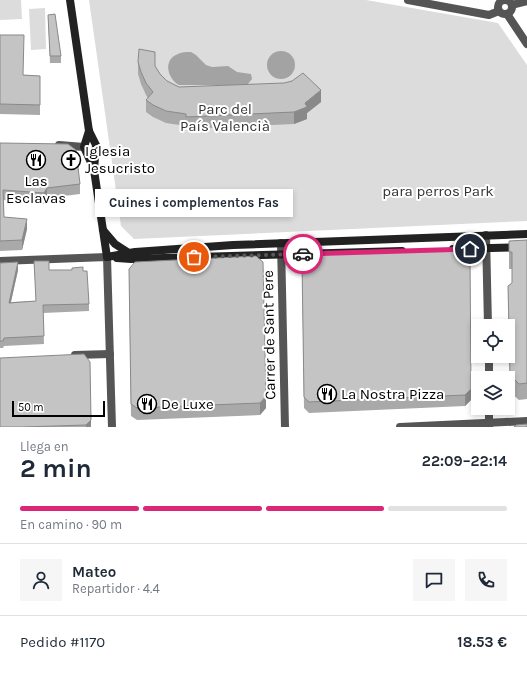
<!DOCTYPE html>
<html lang="es">
<head>
<meta charset="utf-8">
<style>
	:root { --surface:#fff; --page:#f6f6f7; --text:#1f2937; --muted:#747a83; --line:#e0e1e3; --accent:#db2777 }
	body { margin:0; font-family:Karla,sans-serif; background:var(--page); color:var(--text); height:100vh; display:flex; flex-direction:column; font-size:15px; white-space:nowrap }
	* { box-sizing:border-box; margin:0 }
	p { font-size:13px; color:var(--muted) }
	.icon { flex:none; width:22px; height:22px; fill:none; stroke:currentColor; stroke-width:2; stroke-linecap:round; stroke-linejoin:round }
	.map { position:relative; height:427px; overflow:hidden }
	.sheet { display:flex; flex-direction:column; background:var(--surface); flex:1 }
	.sheet>* { flex:none }
	.tools { position:absolute; left:471px; top:319px; display:grid; gap:8px }
	.tools a { display:grid; place-items:center; width:44px; height:44px; border-radius:0px; background:var(--surface); box-shadow:0 2px 6px #0003; font-size:20px }
	.scale { position:absolute; left:12px; bottom:10px; width:93px; box-sizing:border-box; padding-left:4px; border:2px solid #000; border-top:0; font-size:11px; line-height:14px; white-space:nowrap; color:#000; -webkit-text-stroke:3px #fff; paint-order:stroke }
	.pin { position:absolute; display:grid; place-items:center; width:34px; height:34px; color:#fff; margin:-17px; border:2px solid #fff; border-radius:50%; box-shadow:0 1px 4px #0007 }
	.courier { position:absolute; display:grid; place-items:center; width:40px; height:40px; margin:-20px; border:3px solid #db2777; border-radius:50%; background:#fff; color:#222; box-shadow:0 1px 5px #0007 }
	.bubble { position:absolute; height:28px; border-radius:0px; background:var(--surface); box-shadow:0 2px 6px #0003; font-size:13px; font-weight:700; line-height:28px; text-align:center }
	.overview em { font-style:normal; font-weight:700 }
	.overview div { display:flex; flex-direction:column-reverse }
	.overview { display:flex; align-items:center; justify-content:space-between; height:68px; padding:0 20px }
	h1 { font-size:26px; font-weight:700; line-height:30px }
	.bar { display:grid; grid-template-columns:repeat(4,1fr); gap:6px 4px; align-content:center; height:48px; padding:0 20px }
	.bar i { height:5px; border-radius:3px; background:var(--line) }
	.bar .active { background:var(--accent) }
	.bar p { grid-column:span 4 }
	.line { display:flex; align-items:center; gap:10px; padding:0 20px; border-top:1px solid var(--line) }
	.line div { flex:1 }
	.round { display:grid; place-items:center; flex:none; width:42px; height:42px; border-radius:0px; background:var(--page) }
	.map>svg:first-child { display:block }
</style>
</head>
<body>
<div class="map">
<svg width="527" height="427" viewBox="0 0 527 427">
	<rect width="100%" height="100%" fill="#fff"/>
	<g fill="#dcdcdc">
		<polygon points="0,0 21,0 22,19 0,20"/>
		<polygon points="89,0 366,0 498,23 527,65 527,221 134,239 121,226"/>
		<polygon points="45,8 46,49 31,50 29,9"/>
	</g>
	<g fill="#a3a3a3">
		<circle cx="281" cy="65" r="14"/>
		<path d="M 191,52 L 196,55 L 206,65 L 212,67 L 228,66 L 237,72 L 251,74 L 252,79 L 247,85 L 179,85 C 168,79 162,60 178,54 C 182,52 186,52 191,52 Z"/>
	</g>
	<g fill="none" stroke-linecap="round" stroke-linejoin="round">
		<g stroke="#555" stroke-width="8">
			<circle cx="505" cy="7" r="7"/>
			<polyline points="408,0 489,15 499,11"/>
			<polyline points="512,5 527,1"/>
			<polyline points="507,14 527,44"/>
			<polyline points="59,145 84,147"/>
			<polyline points="486,235 488,326"/>
			<polyline points="281,243 285,427"/>
			<polyline points="0,261 107,257 112,427"/>
			<polyline points="75,355 110,354"/>
			<polyline points="489,356 489,378"/>
			<polyline points="489,408 489,426"/>
			<polyline points="400,427 527,421"/>
		</g>
		<g stroke="#222" stroke-width="8">
			<polyline points="70,0 89,131 96,145 94,170 107,257"/>
			<polyline points="89,131 84,147 94,169"/>
			<polyline points="103,230 115,244 129,253"/>
			<polyline points="453,249 527,247"/>
			<polyline points="107,257 135,252 233,245 527,234"/>
			<polyline points="117,258 131,259 402,251"/>
		</g>
	</g>
	<g fill="#a9a9a9">
		<polygon points="48,15 61,56 61,63 50,63"/>
		<polygon points="0,35 23,75 40,76 40,115 0,114"/>
		<polygon points="138,62 155,66 160,74 167,81 179,87 321,102 307,113 307,119 294,124 186,129 186,126 166,123 153,117 146,112 146,100 148,98 146,95 141,84 138,74"/>
		<polygon points="0,143 80,184 80,194 47,198 44,204 3,200 4,217 27,229 22,250 0,251"/>
		<polygon points="527,240 527,399 519,400 510,392 508,286 512,283 512,269 509,269 509,241"/>
		<polygon points="309,255 471,400 465,406 309,413 304,408 302,262"/>
		<polygon points="34,261 49,270 89,304 89,311 43,313 44,344 4,346 3,348 0,348 0,263 18,270 11,302 36,301"/>
		<polygon points="129,280 266,408 260,415 137,420 131,416"/>
		<polygon points="0,358 91,427 0,427"/>
	</g>
	<g fill="#898989">
		<polygon points="321,90 321,102 307,113 307,119 294,124 294,112"/>
		<polygon points="47,188 47,198 44,204 44,193"/>
		<polygon points="27,219 27,229 22,250 22,240"/>
		<polygon points="18,262 18,270 9,310 9,303"/>
		<polygon points="471,389 471,400 465,406 465,395"/>
		<polygon points="266,396 266,408 260,415 260,403"/>
		<polygon points="91,420 91,427 86,427 86,425"/>
	</g>
	<g fill="#c4c4c4" stroke="#898989">
		<polygon points="55,14 61,56 50,56 48,15"/>
		<polygon points="0,35 24,35 23,75 40,76 40,105 0,104"/>
		<polygon points="139,49 155,52 155,66 160,74 167,81 179,87 284,83 292,81 303,73 321,90 305,103 307,107 294,112 186,117 186,114 166,111 153,105 146,100 153,92 146,83 141,72 138,62"/>
		<polygon points="0,143 68,144 76,150 80,184 47,188 44,193 3,190 4,217 27,219 22,240 0,241"/>
		<polygon points="527,240 527,383 519,384 510,375 508,286 512,283 512,252 509,252 509,241"/>
		<polygon points="463,248 470,256 471,389 465,395 309,402 304,397 302,262 309,255"/>
		<polygon points="256,256 263,262 266,396 260,403 137,408 131,404 129,269 135,262"/>
		<polygon points="34,261 49,261 49,270 72,270 72,268 83,267 83,271 87,271 89,304 43,305 44,336 4,338 3,341 0,341 0,263 18,262 9,303 36,301"/>
		<polygon points="84,354 90,362 91,420 86,425 22,427 0,427 0,358"/>
		<polygon points="527,424 527,427 514,427 516,425"/>
	</g>
	<g fill="none" stroke-linecap="round" stroke-linejoin="round">
		<polyline stroke="#595959" stroke-width="4" stroke-dasharray="0 7.2" points="194,257 303,254"/>
		<polyline stroke="#db2777" stroke-width="5" points="303,254 470,249"/>
	</g>
	<defs>
		<symbol id="restaurant-ring" viewBox="-11 -11 22 22"><circle r="9.5" fill="#fff" stroke="#000" stroke-width="1.5"/><path d="M-5-6h1v4h1v-4h1v4h1v-4h1v5L-1.5 .5V6h-2V.5L-5-1ZM5-6V6H3V1.5H1.5Q1.5-4 5-6Z" fill="#000"/></symbol>
		<symbol id="church-ring" viewBox="-11 -11 22 22"><circle r="9.5" fill="#fff" stroke="#000" stroke-width="1.5"/><path d="M-1.2-6h2.4v3.5h3.3v2.4h-3.3V6h-2.4V-.1h-3.3v-2.4h3.3Z" fill="#000"/></symbol>
	</defs>
	<g fill-rule="evenodd">
		<use href="#restaurant-ring" x="25" y="149" width="22" height="22"/>
		<use href="#church-ring" x="60" y="149" width="22" height="22"/>
		<use href="#restaurant-ring" x="316" y="383" width="22" height="22"/>
		<use href="#restaurant-ring" x="136" y="393" width="22" height="22"/>
	</g>
	<g text-anchor="middle" dominant-baseline="central" stroke-width="4" stroke-linejoin="round" paint-order="stroke">
		<g font-size="15" fill="#333" stroke="#fff">
			<text x="225" y="109">Parc del<tspan x="225" dy="17">País Valencià</tspan></text>
			<text x="438" y="191">para perros Park</text>
		</g>
		<g font-size="15" fill="#000" stroke="#fff" text-anchor="start">
			<text x="85" y="151">Iglesia<tspan x="85" dy="17">Jesucristo</tspan></text>
			<text x="36" y="181" text-anchor="middle">Las<tspan x="36" dy="17">Esclavas</tspan></text>
			<text x="341" y="394">La Nostra Pizza</text>
			<text x="161" y="404">De Luxe</text>
		</g>
		<g font-size="15" fill="#000" stroke="#fff">
			<text transform="translate(269 335) rotate(-91)">Carrer de Sant Pere</text>
		</g>
	</g>
</svg>
<div class="tools">
<a><svg class="icon" aria-label="locate" viewBox="0 0 24 24"><circle cx="12" cy="12" r="6"/><path d="M12 2v4M12 18v4M2 12h4M18 12h4"/></svg></a>
<a><svg class="icon" aria-label="layers" viewBox="0 0 24 24"><path d="M12 4l9 5-9 5-9-5zM3 14l9 5 9-5"/></svg></a>
</div>
<div class="scale">50 m</div>
<div class="pin" style="left:194px;top:257px;background:#ea580c"><svg class="icon" aria-label="bag" viewBox="0 0 24 24"><path d="M5 8h14l-1 12H6zM9 8a3 3 0 0 1 6 0"/></svg></div>
<div class="pin" style="left:470px;top:249px;background:#1f2937"><svg class="icon" aria-label="home" viewBox="0 0 24 24"><path d="M3 11l9-7 9 7M6 9v11h12V9"/></svg></div>
<div class="courier" style="left:303px;top:254px"><svg class="icon" aria-label="car" viewBox="0 0 24 24"><path d="M5 17H2v-5l4-1 3-4h7l3 4 3 1v5h-3M9 17h6M6 11h13"/><circle cx="7" cy="17" r="2"/><circle cx="17" cy="17" r="2"/></svg></div>
<div class="bubble" style="left:95px;top:189px;width:198px">Cuines i complementos Fas</div>
</div>
<section class="sheet">
<div class="overview"><div><h1>2 min</h1><p>Llega en</p></div><em>22:09–22:14</em></div>
<div class="bar"><i class="active"></i><i class="active"></i><i class="active"></i><i></i><p>En camino · 90 m</p></div>
<div class="line" style="height:72px"><a class="round"><svg class="icon" aria-label="person" viewBox="0 0 24 24"><circle cx="12" cy="8" r="4"/><path d="M4 21q1-7 8-7t8 7"/></svg></a><div><b>Mateo</b><p>Repartidor · 4.4</p></div><a class="round"><svg class="icon" aria-label="chat" viewBox="0 0 24 24"><path d="M4 5h16v11H9l-5 4z"/></svg></a><a class="round"><svg class="icon" aria-label="phone" viewBox="0 0 24 24"><path d="M5 4h4l2 5-3 2q2 4 5 5l2-3 5 2v4C11 20 4 13 5 4z"/></svg></a></div>
<div class="line" style="height:52px"><div>Pedido #1170</div><b>18.53 €</b></div>
</section>
</body>
</html>
